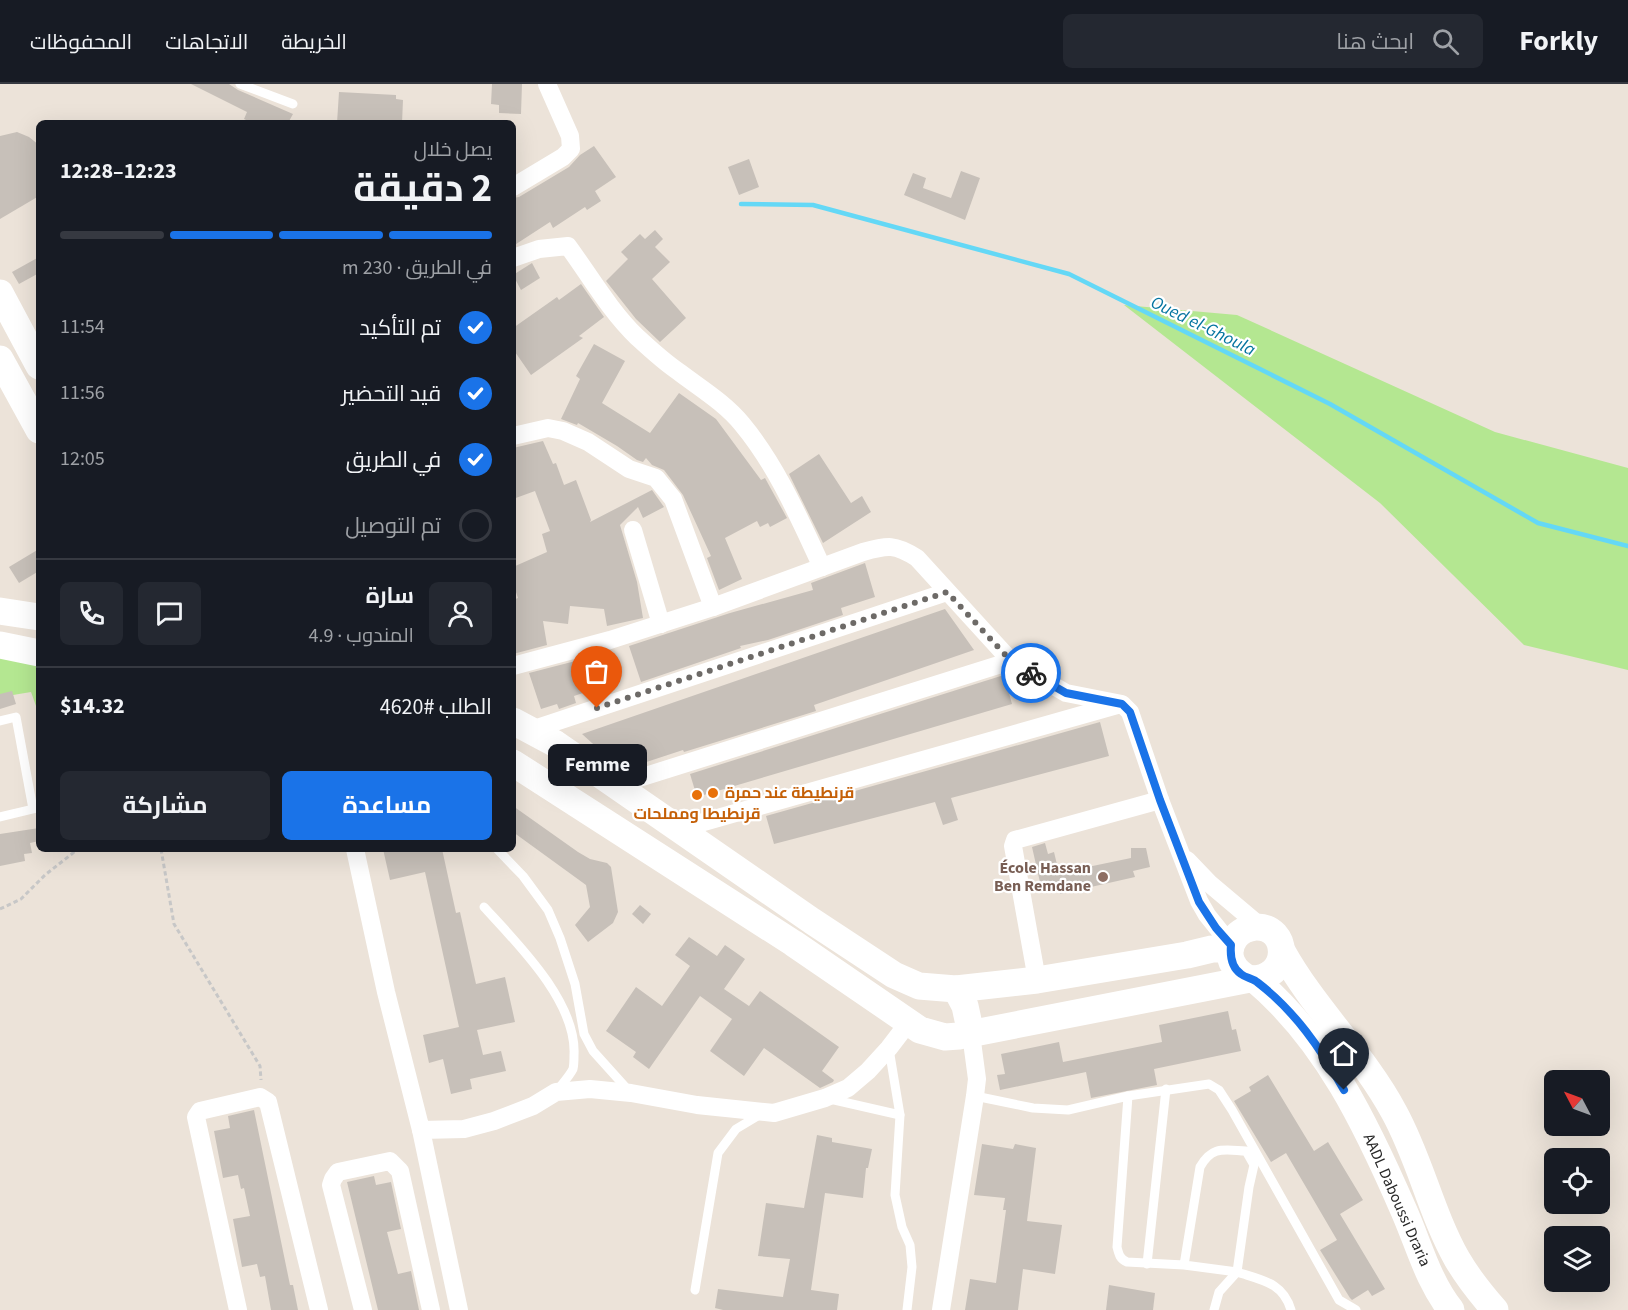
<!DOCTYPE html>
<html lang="ar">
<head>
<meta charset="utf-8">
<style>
	:root { --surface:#171b24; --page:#242831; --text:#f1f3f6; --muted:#9ea1a6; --line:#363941; --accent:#1a73e8 }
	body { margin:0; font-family:"Source Sans 3",Cairo,sans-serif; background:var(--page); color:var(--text); direction:rtl; height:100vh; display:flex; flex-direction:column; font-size:22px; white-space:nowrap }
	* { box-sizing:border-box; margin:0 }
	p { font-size:20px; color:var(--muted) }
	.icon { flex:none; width:33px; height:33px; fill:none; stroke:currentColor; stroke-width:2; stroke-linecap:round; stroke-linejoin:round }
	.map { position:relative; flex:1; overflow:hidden; direction:ltr }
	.sheet { position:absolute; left:36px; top:36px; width:480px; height:732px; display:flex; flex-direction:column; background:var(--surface); border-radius:9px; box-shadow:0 6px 24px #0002; direction:rtl }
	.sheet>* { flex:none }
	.needle { width:39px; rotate:311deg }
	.controls { position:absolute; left:1544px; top:986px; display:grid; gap:12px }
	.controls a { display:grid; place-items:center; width:66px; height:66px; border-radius:9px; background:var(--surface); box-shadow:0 6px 24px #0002; font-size:30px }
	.pin { position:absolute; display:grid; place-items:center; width:51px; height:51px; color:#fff; margin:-62px -26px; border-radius:50% 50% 50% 0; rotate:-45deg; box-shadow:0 0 6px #0007 }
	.pin .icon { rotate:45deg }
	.courier { position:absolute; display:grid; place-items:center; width:60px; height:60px; margin:-30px; border:4px solid #1a73e8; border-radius:50%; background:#fff; color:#222; box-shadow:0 2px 8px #0007 }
	.bubble { position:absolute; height:42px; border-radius:9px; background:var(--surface); box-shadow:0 6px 24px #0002; font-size:20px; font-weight:700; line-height:42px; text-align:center; direction:rtl }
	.headline em { font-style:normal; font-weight:700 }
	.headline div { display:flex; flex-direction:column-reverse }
	.headline { display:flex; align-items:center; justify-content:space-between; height:102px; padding:0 24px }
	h1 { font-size:39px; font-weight:700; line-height:45px }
	.bar { display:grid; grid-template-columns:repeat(4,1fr); gap:9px 6px; align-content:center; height:72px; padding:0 24px }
	.bar i { height:8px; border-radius:4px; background:var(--line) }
	.bar .current { background:var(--accent) }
	.bar p { grid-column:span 4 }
	.line { display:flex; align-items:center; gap:15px; padding:0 24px; border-top:2px solid var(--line) }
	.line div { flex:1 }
	.round { display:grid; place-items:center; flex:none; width:63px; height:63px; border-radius:9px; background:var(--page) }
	ol { padding:0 24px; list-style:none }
	li { display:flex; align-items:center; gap:18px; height:66px }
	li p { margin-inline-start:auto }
	li .icon { padding:6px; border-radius:50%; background:var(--accent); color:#fff; stroke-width:4 }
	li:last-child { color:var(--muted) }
	li i { width:33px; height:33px; border:3px solid var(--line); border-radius:50% }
	.button { display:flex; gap:12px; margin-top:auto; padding:12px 24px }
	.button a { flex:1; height:69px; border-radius:9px; background:var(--accent); color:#fff; font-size:24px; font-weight:700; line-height:69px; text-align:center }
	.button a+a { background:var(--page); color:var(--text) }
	header { display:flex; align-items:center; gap:36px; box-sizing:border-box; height:84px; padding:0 30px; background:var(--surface); border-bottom:2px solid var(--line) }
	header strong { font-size:28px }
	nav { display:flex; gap:33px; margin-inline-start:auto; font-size:21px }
	.search { width:420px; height:54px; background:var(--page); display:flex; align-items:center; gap:15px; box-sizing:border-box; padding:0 21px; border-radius:9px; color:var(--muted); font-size:22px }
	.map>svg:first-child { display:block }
</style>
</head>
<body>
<header>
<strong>Forkly</strong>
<div class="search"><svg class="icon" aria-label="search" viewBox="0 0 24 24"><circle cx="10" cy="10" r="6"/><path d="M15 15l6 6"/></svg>ابحث هنا</div>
<nav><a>الخريطة</a><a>الاتجاهات</a><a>المحفوظات</a></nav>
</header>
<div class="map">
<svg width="1628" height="1226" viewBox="0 0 1628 1226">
	<rect width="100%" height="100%" fill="#ece3d9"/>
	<g fill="#b4e791">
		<polygon points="1124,221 1237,231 1495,348 1628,384 1628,586 1524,561 1380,419"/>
		<polygon points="0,569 39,576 39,622 36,622 31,608 1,613 0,625"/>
	</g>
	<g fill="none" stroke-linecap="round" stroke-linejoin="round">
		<polyline stroke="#64d8f6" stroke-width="4.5" points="741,120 813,121 1069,190 1330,320 1538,439 1628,462"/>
	</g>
	<g fill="#c7c0b9">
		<polygon points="191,0 229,0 238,6 293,30 288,39 252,39 244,35 247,28"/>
		<polygon points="492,0 522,0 521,30 499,29 499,21 491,20"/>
		<polygon points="339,8 396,11 396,15 403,16 402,39 337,39"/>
		<polygon points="17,48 29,53 39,61 39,112 0,135 0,52"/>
		<polygon points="594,62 616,93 595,107 601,117 587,126 585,123 553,144 550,138 513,162 513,114 519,113 569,83 580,71"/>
		<polygon points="749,75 759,103 739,111 728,83"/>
		<polygon points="961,87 980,94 965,136 904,111 913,89 926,94 923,104 951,114"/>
		<polygon points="655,146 663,155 655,163 670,178 652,195 686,234 660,258 636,235 606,197 628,175 621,168 640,150 645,155"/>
		<polygon points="39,173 39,189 19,200 12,188"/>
		<polygon points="532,179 540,194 521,206 513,191"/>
		<polygon points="581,200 604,233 579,252 583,254 531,291 513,265 513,244 557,213 559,216"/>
		<polygon points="594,260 625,277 602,319 650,349 679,309 716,335 761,396 765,394 787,434 770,443 768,439 760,443 757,437 725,454 742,495 719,506 707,474 711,472 683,411 664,386 652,381 646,374 643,378 637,376 617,362 578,339 577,341 561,335 580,295 576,292"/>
		<polygon points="543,357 553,380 556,379 564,401 576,396 591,436 590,438 652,406 664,423 643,434 638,423 620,441 637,498 643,534 607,542 604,525 570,522 568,540 543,537 547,561 513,570 513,516 518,514 513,499 513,483 547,468 542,450 550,447 535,407 513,415 513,364"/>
		<polygon points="819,370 851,419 862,412 871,428 823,459 789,390"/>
		<polygon points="39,465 39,487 19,499 9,483"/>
		<polygon points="865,479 875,513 841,524 843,531 768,556 740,562 741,564 641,598 629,562 730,529 813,506 811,499"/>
		<polygon points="945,525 974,566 814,621 816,627 684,668 683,666 622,686 582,650"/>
		<polygon points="591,573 601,603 574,612 576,619 559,625 557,620 541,625 529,589"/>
		<polygon points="1004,591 1012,620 697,713 690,690"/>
		<polygon points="12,607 16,620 0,625 0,610"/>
		<polygon points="1100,638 1109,672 951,714 958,736 943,741 935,718 774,760 766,732"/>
		<polygon points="513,722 578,768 590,775 607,779 611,783 618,828 613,839 588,858 575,841 590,823 586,801 513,748"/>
		<polygon points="39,744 39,757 30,759 32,769 24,770 25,777 0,782 0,750"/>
		<polygon points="1045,759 1048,770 1054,768 1059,789 1131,774 1131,764 1146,764 1150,783 1133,787 1135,793 1060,810 1058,804 1042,807 1032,763"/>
		<polygon points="383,765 442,765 456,829 460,828 476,900 505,893 515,938 477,946 483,971 501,967 506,987 470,995 472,1005 451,1010 443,975 429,979 423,951 459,943 425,788 390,796"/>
		<polygon points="640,821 651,830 643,840 632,830"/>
		<polygon points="689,853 717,872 725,861 745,875 724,905 749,922 760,907 839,963 822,987 834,996 833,998 820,1004 764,964 744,992 710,967 732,935 700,912 649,985 633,973 636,968 606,947 636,903 662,922 690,882 675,871"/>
		<polygon points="1228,927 1232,946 1236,945 1241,967 1154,985 1157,1001 1091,1014 1086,988 1000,1006 997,991 1005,990 1001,970 1059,958 1063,978 1162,958 1159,941"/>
		<polygon points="1268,991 1314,1067 1328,1058 1363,1116 1340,1130 1385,1205 1372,1212 1368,1206 1352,1216 1350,1214 1320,1166 1337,1156 1286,1069 1271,1078 1234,1017 1251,1007 1249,1003"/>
		<polygon points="254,1026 290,1201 293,1201 298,1226 271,1226 265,1192 260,1193 257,1180 242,1183 233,1135 250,1132 244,1104 241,1105 238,1091 223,1094 214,1047 230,1044 228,1032"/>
		<polygon points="817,1051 832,1054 832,1058 872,1065 868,1084 866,1084 863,1114 825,1109 811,1206 839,1210 837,1226 723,1226 715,1224 718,1205 783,1213 790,1175 758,1172 766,1119 804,1124"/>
		<polygon points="982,1060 1013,1065 1015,1060 1036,1064 1027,1137 1062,1141 1055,1190 1023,1185 1018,1226 965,1226 970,1195 996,1199 1006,1126 1003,1126 1005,1114 974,1111"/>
		<polygon points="374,1092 376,1101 391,1098 401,1145 387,1148 398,1190 411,1187 419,1226 378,1226 347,1098"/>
		<polygon points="1109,1201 1155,1209 1153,1226 1106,1226"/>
	</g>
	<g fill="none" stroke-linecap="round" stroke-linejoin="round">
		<g stroke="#c7c7c7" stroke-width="3" stroke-dasharray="4.5 3" stroke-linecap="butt">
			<polyline points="161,765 174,840 260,982 261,996"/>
			<polyline points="0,825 21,815 45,791 78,765"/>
		</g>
		<g stroke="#fff" stroke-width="9">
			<polyline points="240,0 293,20"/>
			<polyline points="0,637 16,633 33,725 0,733"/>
			<polyline points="497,765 523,792 548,826 560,854 575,900 584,950 593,967 629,1007"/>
			<path d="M 484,823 C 517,859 577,918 574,971 C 574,975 574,981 573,985 C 569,993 561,1001 556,1008"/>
			<polyline points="889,965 900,1031 895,1111 902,1143 910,1161 912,1183 907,1226"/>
			<polyline points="975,1012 1033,1024 1068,1026 1128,1012 1209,1000 1219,1006 1232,1026 1339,1216 1356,1226"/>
			<path d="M 1128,1012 L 1117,1163 C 1119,1171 1120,1175 1127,1178 L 1184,1181 L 1237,1188 L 1249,1103 L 1254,1081 L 1246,1067 C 1225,1066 1212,1061 1200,1083 L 1184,1181"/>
			<polyline points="830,1015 900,1031"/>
			<polyline points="1147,1180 1166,1005"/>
			<polyline points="695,1206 718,1069 736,1045 761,1030"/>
			<path d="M 1214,1226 L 1219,1208 L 1237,1188 C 1261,1196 1283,1198 1291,1226"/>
		</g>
		<g stroke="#fff" stroke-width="18">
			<polyline points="513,103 563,73 571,65 570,52 547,0"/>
			<path d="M 513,174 L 539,165 L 568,162 C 590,192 610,227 637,253 C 650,265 664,278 679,288 C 700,304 725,319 742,340 C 777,382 799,434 822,483"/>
			<polyline points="513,352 548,344 563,347 588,358 629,385 656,394 673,415 713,523"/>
			<polyline points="633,446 661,540"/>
			<path d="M 513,582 L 610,556 L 713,523 L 863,468 C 888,461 895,460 917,474 L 1011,577 L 1066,609 L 1122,620 L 1130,628 L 1160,716 L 1199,817 L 1207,831 L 1231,861"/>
			<polyline points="531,646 947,508"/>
			<polyline points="617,701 1011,577"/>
			<polyline points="679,745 1117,621"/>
			<polyline points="355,765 386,908 421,1046 464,1045 494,1037 533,1022 556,1008 590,1005 631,1009 697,1021 774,1029 825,1014 848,1004 868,987 889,964 902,947 906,937"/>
			<polyline points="1187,776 1210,800 1261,843"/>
			<polyline points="1037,896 1013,762 1015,756 1160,716"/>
			<polyline points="421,1046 459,1226"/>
			<polyline points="238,1226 196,1033 200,1027 260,1013 268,1018 319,1226"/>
			<polyline points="363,1226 331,1101 333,1095 338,1088 390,1077 400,1087 431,1226"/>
			<polyline points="941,1226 975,1012 977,995 971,950"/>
		</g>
		<g stroke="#fff" stroke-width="27">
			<polyline points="0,209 39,282"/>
			<polyline points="0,275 39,346"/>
			<polyline points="0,527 39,533"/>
			<polyline points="0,561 39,569"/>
			<polyline points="513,637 556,660 812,837 894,891 919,902 956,905 1037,896 1187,871 1212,865 1230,865"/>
			<path d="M 513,679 L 793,859 L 920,946 L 945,953 L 959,952 L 1250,895 C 1292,896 1290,841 1255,843 C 1247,844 1239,848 1235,854 C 1223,871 1234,888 1250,895"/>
			<path d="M 1282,867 C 1314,925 1363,970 1394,1028 C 1420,1075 1431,1129 1457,1175 C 1468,1194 1481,1210 1495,1226"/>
			<path d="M 1254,895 C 1326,955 1367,1042 1404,1127 C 1419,1161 1428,1197 1451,1226"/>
			<polyline points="956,905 965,922 971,950"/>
		</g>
	</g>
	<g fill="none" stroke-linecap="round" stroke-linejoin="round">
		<polyline stroke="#6d6a67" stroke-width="6" stroke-dasharray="0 10.8" points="597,624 947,508 1011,577 1031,589"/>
		<path stroke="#1a73e8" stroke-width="8" d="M 1031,589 L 1066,609 L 1122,620 L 1130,628 L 1160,716 L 1199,818 L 1216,844 L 1231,861 C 1230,872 1231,883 1241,890 C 1246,894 1252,894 1257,898 C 1295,927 1321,965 1344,1006"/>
	</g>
	<g fill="#e8710a" stroke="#fff" stroke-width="2">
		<circle cx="713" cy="709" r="6"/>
		<circle cx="697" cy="711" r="6"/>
	</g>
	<circle fill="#8d6e63" stroke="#fff" stroke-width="2" cx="1103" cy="793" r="6"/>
	<g text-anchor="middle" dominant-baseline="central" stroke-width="4.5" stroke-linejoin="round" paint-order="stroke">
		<g font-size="16" font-weight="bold" fill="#c56008" stroke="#fff" text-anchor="start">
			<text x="725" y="709">قرنطيطة عند حمرة</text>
			<text x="697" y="730" text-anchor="middle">قرنطيطا ومملحات</text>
		</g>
		<g font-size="16" font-weight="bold" fill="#785e54" stroke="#fff" text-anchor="end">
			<text x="1091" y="784">École Hassan<tspan x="1091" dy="18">Ben Remdane</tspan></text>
		</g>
		<g font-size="16" fill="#292929" stroke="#fff">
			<text transform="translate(1397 1116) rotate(66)">AADL Daboussi Draria</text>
		</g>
		<g font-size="18" font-style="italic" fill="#0575a0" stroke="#fff">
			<text transform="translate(1203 242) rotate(26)">Oued el-Ghoula</text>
		</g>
	</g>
</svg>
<div class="controls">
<a><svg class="needle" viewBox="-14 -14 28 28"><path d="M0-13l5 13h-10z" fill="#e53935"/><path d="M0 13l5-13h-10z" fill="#9ea1a6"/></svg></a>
<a><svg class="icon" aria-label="locate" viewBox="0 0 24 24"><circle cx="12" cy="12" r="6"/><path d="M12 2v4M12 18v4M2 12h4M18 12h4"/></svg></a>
<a><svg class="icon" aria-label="layers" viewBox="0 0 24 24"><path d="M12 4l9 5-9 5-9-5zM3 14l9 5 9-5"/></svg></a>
</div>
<div class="pin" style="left:597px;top:624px;background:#ea580c"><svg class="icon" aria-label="bag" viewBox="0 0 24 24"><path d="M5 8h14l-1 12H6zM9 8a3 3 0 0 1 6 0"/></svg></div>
<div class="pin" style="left:1344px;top:1006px;background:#1f2937"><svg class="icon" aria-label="home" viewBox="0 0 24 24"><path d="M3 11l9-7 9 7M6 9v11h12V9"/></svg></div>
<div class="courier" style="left:1031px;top:589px"><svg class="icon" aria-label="bike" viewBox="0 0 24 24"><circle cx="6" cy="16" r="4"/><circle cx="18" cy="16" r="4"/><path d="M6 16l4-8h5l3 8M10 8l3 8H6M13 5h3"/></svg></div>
<div class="bubble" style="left:548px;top:660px;width:99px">Femme</div>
<section class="sheet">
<div class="headline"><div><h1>2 دقيقة</h1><p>يصل خلال</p></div><em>12:23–12:28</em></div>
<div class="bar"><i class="current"></i><i class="current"></i><i class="current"></i><i></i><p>في الطريق · 230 m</p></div>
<ol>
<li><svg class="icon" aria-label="check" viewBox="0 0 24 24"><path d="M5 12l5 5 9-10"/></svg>تم التأكيد<p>11:54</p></li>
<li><svg class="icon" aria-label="check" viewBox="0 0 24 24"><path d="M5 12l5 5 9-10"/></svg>قيد التحضير<p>11:56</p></li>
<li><svg class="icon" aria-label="check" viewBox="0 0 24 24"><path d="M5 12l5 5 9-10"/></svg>في الطريق<p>12:05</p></li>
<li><i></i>تم التوصيل</li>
</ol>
<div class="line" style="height:108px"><a class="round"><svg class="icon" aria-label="person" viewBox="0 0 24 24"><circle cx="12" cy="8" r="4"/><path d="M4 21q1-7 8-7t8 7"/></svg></a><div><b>سارة</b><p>المندوب · 4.9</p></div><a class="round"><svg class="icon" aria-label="chat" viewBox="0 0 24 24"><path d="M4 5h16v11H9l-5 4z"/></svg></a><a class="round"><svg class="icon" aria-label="phone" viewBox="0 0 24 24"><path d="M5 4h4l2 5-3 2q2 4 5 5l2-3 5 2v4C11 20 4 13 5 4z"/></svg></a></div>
<div class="line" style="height:78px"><div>الطلب #4620</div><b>$14.32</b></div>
<div class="button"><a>مساعدة</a><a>مشاركة</a></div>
</section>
</div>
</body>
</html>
